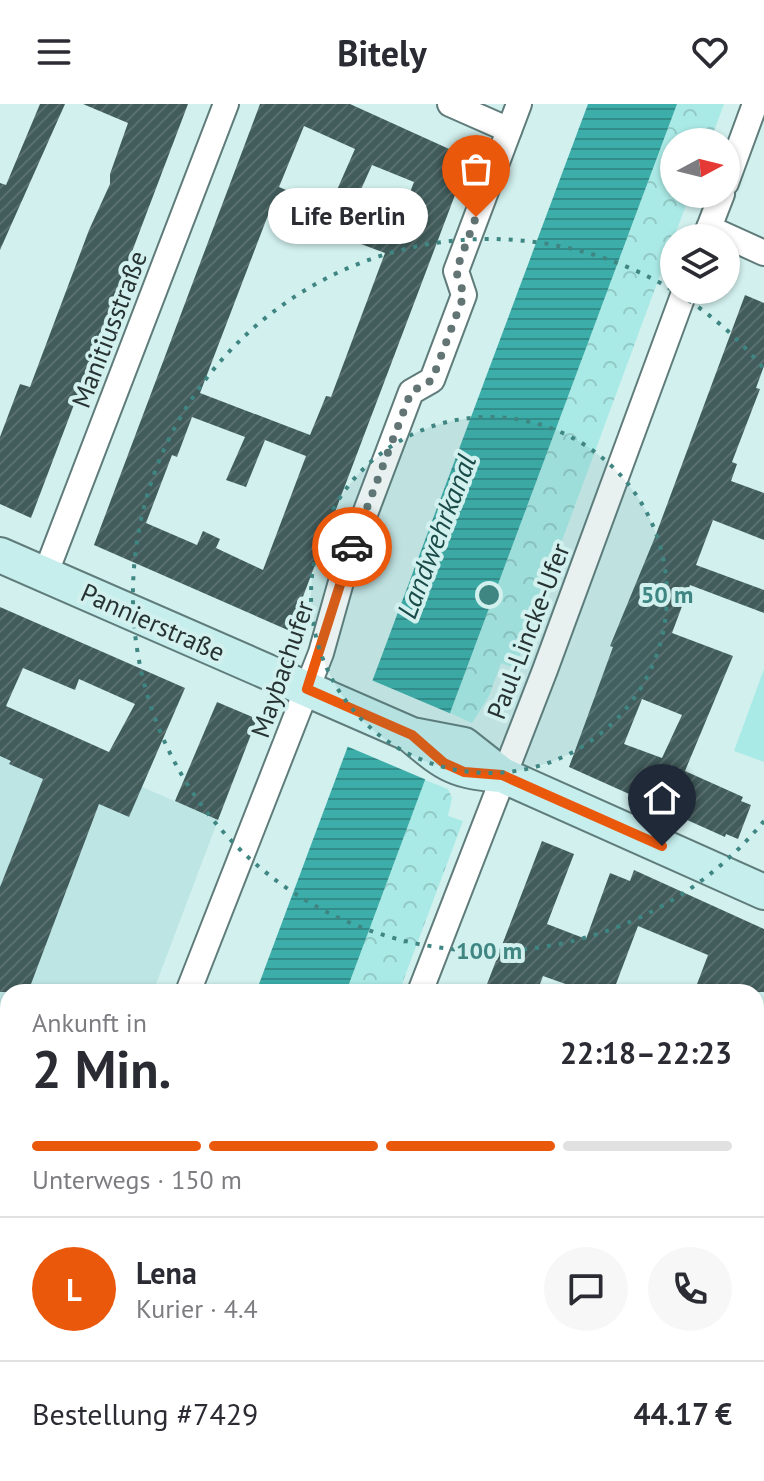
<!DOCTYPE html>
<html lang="de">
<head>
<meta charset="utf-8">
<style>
	:root { --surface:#fff; --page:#f7f7f7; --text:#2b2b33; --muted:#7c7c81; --line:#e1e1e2; --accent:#ea580c }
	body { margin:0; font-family:"PT Sans",sans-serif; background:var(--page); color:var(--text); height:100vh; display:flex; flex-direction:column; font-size:30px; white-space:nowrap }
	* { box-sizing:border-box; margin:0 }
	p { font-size:26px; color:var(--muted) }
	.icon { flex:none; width:44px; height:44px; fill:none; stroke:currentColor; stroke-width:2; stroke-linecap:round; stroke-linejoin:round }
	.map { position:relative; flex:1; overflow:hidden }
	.panel { position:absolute; left:0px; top:880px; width:764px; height:498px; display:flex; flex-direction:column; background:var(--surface); border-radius:24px 24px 0 0; box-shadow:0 2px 6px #0004 }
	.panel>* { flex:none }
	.needle { width:52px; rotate:83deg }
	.tools { position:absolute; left:660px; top:24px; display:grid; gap:16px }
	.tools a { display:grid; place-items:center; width:80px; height:80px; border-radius:50%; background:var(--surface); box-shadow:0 2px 6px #0004; font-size:40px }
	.pin { position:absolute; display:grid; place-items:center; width:68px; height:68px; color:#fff; margin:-82px -34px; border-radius:50% 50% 50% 0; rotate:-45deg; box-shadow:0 0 8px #0007 }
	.pin .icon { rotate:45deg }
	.courier { position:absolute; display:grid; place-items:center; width:80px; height:80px; margin:-40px; border:6px solid #ea580c; border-radius:50%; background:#fff; color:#222; box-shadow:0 2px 10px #0007 }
	.bubble { position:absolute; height:56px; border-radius:28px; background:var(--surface); box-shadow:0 2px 6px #0004; font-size:26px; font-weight:600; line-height:56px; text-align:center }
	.overview em { font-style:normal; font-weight:600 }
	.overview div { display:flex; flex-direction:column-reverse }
	.overview { display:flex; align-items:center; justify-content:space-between; height:136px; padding:0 32px }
	h1 { font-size:52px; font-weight:600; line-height:60px }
	.bar { display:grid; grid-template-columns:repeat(4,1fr); gap:12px 8px; align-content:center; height:96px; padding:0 32px }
	.bar i { height:10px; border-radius:6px; background:var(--line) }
	.bar .on { background:var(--accent) }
	.bar p { grid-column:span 4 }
	.line { display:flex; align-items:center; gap:20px; padding:0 32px; border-top:2px solid var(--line) }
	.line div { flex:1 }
	.round { display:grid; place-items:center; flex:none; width:84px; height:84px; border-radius:42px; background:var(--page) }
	header { display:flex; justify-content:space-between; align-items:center; height:104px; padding:0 32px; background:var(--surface); font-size:36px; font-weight:600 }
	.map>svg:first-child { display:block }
</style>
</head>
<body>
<header><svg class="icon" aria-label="menu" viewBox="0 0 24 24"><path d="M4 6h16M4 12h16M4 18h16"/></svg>Bitely<svg class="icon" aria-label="heart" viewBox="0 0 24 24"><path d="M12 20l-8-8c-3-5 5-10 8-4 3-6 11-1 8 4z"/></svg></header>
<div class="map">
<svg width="764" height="1377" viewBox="0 0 764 1377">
	<defs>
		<pattern id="park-crowns" width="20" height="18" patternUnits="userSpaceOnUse" patternTransform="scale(2)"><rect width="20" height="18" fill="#aaeae6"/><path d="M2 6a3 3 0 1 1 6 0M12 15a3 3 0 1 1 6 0" fill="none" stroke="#92c9c6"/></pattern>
		<pattern id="water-rules" width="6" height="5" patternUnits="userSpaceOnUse" patternTransform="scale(2)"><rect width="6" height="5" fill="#3cada9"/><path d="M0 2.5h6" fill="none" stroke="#328d8a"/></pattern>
		<pattern id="building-hatch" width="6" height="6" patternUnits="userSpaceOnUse" patternTransform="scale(2)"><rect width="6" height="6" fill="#415c5b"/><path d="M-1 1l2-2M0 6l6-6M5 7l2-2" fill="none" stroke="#5a7070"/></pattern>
	</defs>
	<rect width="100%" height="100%" fill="#d1f0ee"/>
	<g fill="#bde5e3">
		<polygon points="0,621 218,716 153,888 8,888 8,911 0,907"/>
		<polygon points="756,1350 764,1353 764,1377 505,1377 516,1370 756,1370"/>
	</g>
	<g fill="url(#park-crowns)">
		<polygon points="677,0 724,0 710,38 674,38 674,90 690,90 515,564 501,559 489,592 472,619 450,609"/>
		<polygon points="425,676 448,685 452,694 448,712 463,717 399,888 346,888"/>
		<polygon points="388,1370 465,1370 469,1377 385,1377"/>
		<polygon points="516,1370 605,1370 610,1377 505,1377"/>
	</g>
	<g fill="#aaeae6">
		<polygon points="764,565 764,658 734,647"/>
		<polygon points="0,907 8,911 8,1265 0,1286"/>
	</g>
	<g fill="url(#water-rules)">
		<polygon points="588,0 677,0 346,888 256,888"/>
		<polygon points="75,1370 277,1370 285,1377 68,1377"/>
		<polygon points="321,1370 380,1370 377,1377 318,1377"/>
	</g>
	<polygon fill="#d1f0ee" points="369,575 454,611 429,677 344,641"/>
	<g fill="url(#building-hatch)" fill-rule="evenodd">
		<polygon points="40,0 65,0 0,146 0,79 6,81"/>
		<polygon points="83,0 188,0 31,414 0,400 0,333 20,280 30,283 89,126 110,80 110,70 128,19"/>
		<path d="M 260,0 L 350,0 L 469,54 L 290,527 L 94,441 ZM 304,22 L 355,45 L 329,104 L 279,83 ZM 372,61 L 414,78 L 393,132 L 350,110 ZM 270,106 L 385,149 L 331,293 L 326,292 L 310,331 L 200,289 ZM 192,313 L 245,333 L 226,376 L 246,383 L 265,336 L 306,352 L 263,466 L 216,444 L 220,435 L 203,427 L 197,441 L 146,419 L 172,351 L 177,353 Z"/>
		<path d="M 745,191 L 764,199 L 764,262 L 756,284 L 760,285 L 732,358 L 737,360 L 731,377 L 764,389 L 764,436 L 713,416 L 696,461 L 764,486 L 764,509 L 690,481 L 672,529 L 733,552 L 685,667 L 743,693 L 741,697 L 751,701 L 738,735 L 726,730 L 725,733 L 569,663 L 613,543 L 610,542 L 655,433 ZM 642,595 L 682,611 L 662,654 L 624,640 Z"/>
		<path d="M 0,503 L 185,584 L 129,713 L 99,700 L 28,888 L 0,888 L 0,783 L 43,675 L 9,660 L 11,657 L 0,652 ZM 23,564 L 75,586 L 79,575 L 135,600 L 109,648 L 6,602 Z"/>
		<polygon points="217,598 257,615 218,716 175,697"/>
		<polygon points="542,737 574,750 547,820 586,835 610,769 630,777 634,766 764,825 764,888 694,888 708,851 638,822 613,888 588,888 543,872 537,888 484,888"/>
	</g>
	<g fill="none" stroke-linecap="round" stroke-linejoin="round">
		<defs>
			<g id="street">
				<polyline points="450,0 509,26"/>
				<polyline points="726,79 755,0"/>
				<polyline points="709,124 764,149"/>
				<polyline points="705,134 722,90"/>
				<polyline points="45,471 226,0"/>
				<polyline points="188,888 321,549 346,460 411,288 432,276 464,191 456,167 519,0"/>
				<polyline points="420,888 545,566 685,186"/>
				<polyline points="756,1314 764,1318"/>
				<polyline points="0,1365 8,1353"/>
			</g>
			<g id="secondary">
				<polyline points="0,451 412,631 464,641 502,671"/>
				<path d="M 412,632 C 448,662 455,667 502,671 L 764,788"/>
			</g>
		</defs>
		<use href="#street" stroke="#5f7c7a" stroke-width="28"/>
		<use href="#secondary" stroke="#5f7c7a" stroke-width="38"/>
		<use href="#street" stroke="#fff" stroke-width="24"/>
		<use href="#secondary" stroke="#c5eeed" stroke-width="34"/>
	</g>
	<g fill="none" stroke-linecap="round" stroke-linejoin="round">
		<polyline stroke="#627574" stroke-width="8" stroke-dasharray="0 14.4" points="352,443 411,288 432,276 464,191 456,167 476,113"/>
		<polyline stroke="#ea580c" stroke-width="10" points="352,443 307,585 412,631 444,659 464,668 502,671 662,742"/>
	</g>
	<circle cx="489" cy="491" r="178" fill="#3f8683" fill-opacity=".12"/>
	<g fill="none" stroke="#3f8683" stroke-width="4" stroke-dasharray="4 8">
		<circle cx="489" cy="491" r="178"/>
		<path d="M764 717A356 356 0 1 1 764 265"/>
	</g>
	<g text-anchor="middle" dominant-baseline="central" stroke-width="8" stroke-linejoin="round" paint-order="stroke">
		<g font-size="26" fill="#273332" stroke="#d1f0ee">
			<text transform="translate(109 225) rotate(-69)">Manitiusstraße</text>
			<text transform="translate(153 518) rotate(24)">Pannierstraße</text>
			<text transform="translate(528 527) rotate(-69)">Paul-Lincke-Ufer</text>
			<text transform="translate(282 565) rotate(-71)">Maybachufer</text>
		</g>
		<g font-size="28" font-style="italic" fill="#1a4b49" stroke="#d1f0ee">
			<text transform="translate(436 432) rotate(-69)">Landwehrkanal</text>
		</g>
	</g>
	<circle cx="489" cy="491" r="12" fill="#3f8683" stroke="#d1f0ee" stroke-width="4"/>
	<g font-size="24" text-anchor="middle" font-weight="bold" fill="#3f8683" stroke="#d1f0ee" stroke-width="8" stroke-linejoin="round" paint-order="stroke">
		<text x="667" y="499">50 m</text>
		<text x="489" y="855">100 m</text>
	</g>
</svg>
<div class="tools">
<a><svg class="needle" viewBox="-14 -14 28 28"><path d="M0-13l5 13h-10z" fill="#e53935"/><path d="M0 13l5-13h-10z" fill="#7c7c81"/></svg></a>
<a><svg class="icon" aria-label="layers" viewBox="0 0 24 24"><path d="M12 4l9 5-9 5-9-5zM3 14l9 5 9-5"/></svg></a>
</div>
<div class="pin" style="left:476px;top:113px;background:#ea580c"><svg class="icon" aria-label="bag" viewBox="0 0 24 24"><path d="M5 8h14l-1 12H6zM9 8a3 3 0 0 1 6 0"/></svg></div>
<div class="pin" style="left:662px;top:742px;background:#1f2937"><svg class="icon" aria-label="home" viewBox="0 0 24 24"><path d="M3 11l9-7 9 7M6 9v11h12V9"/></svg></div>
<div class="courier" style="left:352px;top:443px"><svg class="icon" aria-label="car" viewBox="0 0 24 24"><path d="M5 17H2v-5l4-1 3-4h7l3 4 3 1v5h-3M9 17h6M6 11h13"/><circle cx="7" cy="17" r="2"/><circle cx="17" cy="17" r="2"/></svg></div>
<div class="bubble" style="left:268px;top:84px;width:160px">Life Berlin</div>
<section class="panel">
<div class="overview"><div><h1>2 Min.</h1><p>Ankunft in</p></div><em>22:18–22:23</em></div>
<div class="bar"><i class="on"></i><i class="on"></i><i class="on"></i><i></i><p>Unterwegs · 150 m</p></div>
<div class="line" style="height:144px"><b class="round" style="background:var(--accent);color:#fff">L</b><div><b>Lena</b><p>Kurier · 4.4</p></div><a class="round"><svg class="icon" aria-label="chat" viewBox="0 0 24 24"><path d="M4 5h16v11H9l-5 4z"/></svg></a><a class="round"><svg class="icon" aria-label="phone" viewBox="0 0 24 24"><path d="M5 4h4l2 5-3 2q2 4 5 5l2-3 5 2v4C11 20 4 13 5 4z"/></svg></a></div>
<div class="line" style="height:104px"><div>Bestellung #7429</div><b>44.17 €</b></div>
</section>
</div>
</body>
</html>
